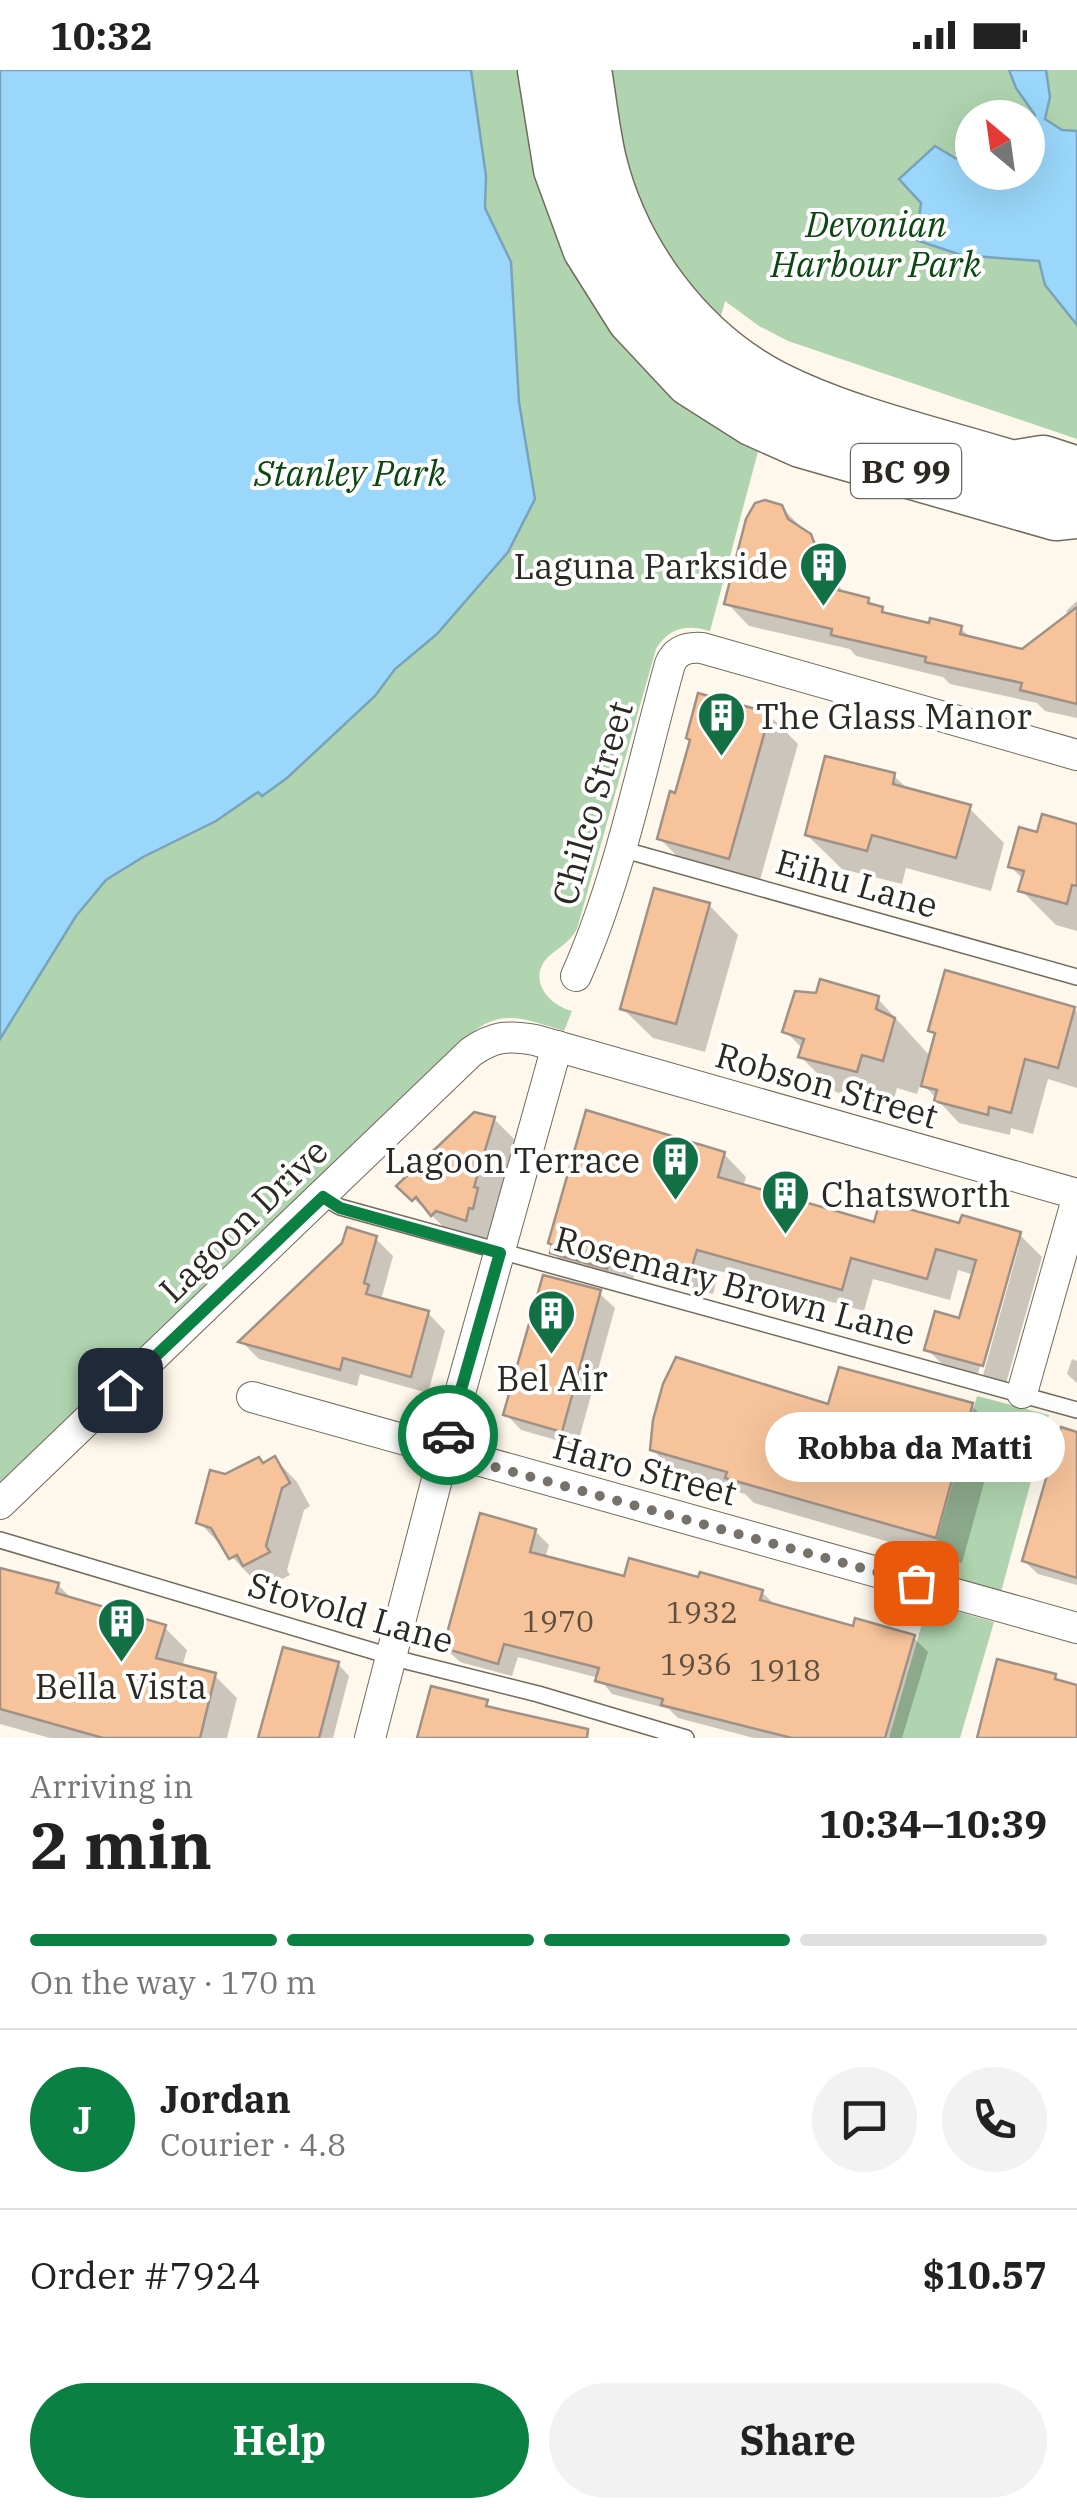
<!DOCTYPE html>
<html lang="en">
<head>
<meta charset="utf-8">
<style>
	:root { --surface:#fff; --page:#f2f2f2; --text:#222; --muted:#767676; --line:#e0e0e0; --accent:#0b8043 }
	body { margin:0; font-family:"IBM Plex Serif",serif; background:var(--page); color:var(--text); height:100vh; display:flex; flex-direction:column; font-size:38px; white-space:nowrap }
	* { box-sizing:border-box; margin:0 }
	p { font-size:32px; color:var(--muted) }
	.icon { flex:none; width:55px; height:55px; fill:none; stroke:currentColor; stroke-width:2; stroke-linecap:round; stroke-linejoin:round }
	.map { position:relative; height:1668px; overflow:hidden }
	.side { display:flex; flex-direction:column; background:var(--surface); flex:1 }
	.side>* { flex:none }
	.needle { width:65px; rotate:331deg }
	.fabs { position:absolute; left:955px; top:30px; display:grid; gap:20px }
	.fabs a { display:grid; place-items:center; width:90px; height:90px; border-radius:50%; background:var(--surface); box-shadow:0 10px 40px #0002; font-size:50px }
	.pin { position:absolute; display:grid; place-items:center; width:85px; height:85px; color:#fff; margin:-42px; border-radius:20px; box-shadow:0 5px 15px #0006 }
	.courier { position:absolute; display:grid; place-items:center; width:100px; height:100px; margin:-50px; border:8px solid #0b8043; border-radius:50%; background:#fff; color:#222; box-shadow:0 2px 12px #0007 }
	.bubble { position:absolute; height:70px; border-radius:35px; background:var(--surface); box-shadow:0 10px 40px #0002; font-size:32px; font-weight:800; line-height:70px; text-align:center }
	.headline em { font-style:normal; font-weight:800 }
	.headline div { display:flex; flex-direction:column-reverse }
	.headline { display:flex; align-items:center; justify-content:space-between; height:170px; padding:0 30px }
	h1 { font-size:65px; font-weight:800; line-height:75px }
	.bar { display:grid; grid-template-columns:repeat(4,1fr); gap:15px 10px; align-content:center; height:120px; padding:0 30px }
	.bar i { height:12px; border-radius:8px; background:var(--line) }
	.bar .current { background:var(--accent) }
	.bar p { grid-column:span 4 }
	.line { display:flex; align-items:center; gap:25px; padding:0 30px; border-top:2px solid var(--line) }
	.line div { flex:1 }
	.round { display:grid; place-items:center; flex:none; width:105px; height:105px; border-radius:52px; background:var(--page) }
	.action { display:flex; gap:20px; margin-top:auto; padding:20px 30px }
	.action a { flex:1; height:115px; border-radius:60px; background:var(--accent); color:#fff; font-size:40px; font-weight:800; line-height:115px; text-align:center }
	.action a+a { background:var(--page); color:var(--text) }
	.status { display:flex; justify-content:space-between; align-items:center; height:70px; padding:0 50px; background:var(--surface); direction:ltr }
	.status svg { height:28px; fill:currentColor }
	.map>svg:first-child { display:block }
</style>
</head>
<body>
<div class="status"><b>10:32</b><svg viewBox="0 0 49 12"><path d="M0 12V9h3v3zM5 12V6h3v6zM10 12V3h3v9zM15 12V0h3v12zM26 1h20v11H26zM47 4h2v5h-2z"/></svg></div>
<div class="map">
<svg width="1077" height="1668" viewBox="0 0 1077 1668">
	<rect width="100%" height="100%" fill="#fef7eb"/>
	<g fill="#b0d4af" fill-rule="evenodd">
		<path d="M 0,0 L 1077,0 L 1077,369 L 788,271 L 759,256 L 725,231 L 696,341 L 759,378 L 710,561 C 687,554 669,557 656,579 L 577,859 C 569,873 559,877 548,887 C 527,909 548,935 572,941 L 564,961 C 533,952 506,938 477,959 L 0,1412 ZM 972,48 L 1028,48 L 1028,102 L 972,102 Z"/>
		<polygon points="977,1326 1049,1345 1001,1522 928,1502"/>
		<polygon points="928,1533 994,1552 960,1668 889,1668"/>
	</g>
	<g fill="#9ad7fa" stroke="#79a3ba" stroke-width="2.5">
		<polygon points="0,0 471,0 486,106 485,138 511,192 519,332 535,429 508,482 437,564 395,599 375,626 287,708 262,726 258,722 216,751 143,787 106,810 76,846 0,969"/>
		<polygon points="1009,0 1046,0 1050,27 1045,49 1062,60 1077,61 1077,255 1045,215 1039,191 961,185 916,170 921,133 899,109 935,76 955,88 972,91 972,102 1028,102 1028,64 1035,45 1016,18"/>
	</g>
	<g fill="#0003" fill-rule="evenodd">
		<polygon points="781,437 833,489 842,524 868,530 888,546 931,556 961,558 971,569 1023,581 1070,546 1066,541 1077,531 1077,648 1045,641 1037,633 950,614 943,607 856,586 850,579 749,556 727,533"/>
		<polygon points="769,645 798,674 758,817 689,798 659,768"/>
		<polygon points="894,706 910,721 969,738 1004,773 991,821 906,798 902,814 842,799 807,765"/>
		<polygon points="1077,757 1077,861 1056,855 1021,820 1024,810 1010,796"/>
		<polygon points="709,835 738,865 705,982 653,968 623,939"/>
		<polygon points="878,929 931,987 937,966 931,960 1074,939 1077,942 1077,1018 1048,1009 1033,1064 1011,1058 1010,1065 959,1053 921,1012 917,1024 897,1018 892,1036 836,1022 801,987 803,979 785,961"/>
		<polygon points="494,1049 524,1079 495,1179 462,1174 400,1116"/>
		<path d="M 724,1084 L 746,1107 L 743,1117 L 876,1155 L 961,1156 L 1019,1164 L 1042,1187 L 1005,1317 L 950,1302 L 927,1279 L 961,1251 L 974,1205 L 958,1200 L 950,1230 L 873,1209 L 864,1241 L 719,1201 L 713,1224 L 635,1202 L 630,1220 L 575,1205 L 552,1182 ZM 1014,1176 L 1019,1176 L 982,1309 L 977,1307 Z"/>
		<polygon points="376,1169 393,1186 381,1230 428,1243 445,1261 428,1323 360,1304 357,1316 259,1289 242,1272"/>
		<polygon points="599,1223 615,1238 577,1376 521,1360 506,1344"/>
		<polygon points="1072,1289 1077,1291 1077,1313 1067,1304"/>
		<polygon points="971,1335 998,1362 962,1493 754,1433 745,1424 679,1406 652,1379 830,1337"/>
		<polygon points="1077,1364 1077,1515 1038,1504 1024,1491"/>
		<polygon points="275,1389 297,1412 310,1436 304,1440 287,1500 290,1505 267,1517 258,1508 254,1510 199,1452 225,1407"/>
		<polygon points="535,1461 549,1475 545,1488 626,1509 762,1522 777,1537 854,1559 913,1567 928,1582 902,1668 754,1668 678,1648 669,1639 612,1624 599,1608 518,1587 512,1606 460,1592 445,1578"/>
		<polygon points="0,1507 58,1515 74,1531 164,1557 187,1580 182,1597 215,1606 237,1628 227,1668 50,1668 0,1654"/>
		<polygon points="338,1594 349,1606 333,1668 261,1668"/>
	</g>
	<g fill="#f6c39b" stroke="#9f9186" stroke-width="2.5">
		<polygon points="765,430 782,435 788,449 811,464 820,489 822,516 869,528 868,533 883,537 882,542 929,553 930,548 962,556 960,564 1022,579 1077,537 1077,634 1020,620 1022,613 925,592 926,587 831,565 832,559 724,534 746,449 755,433"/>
		<polygon points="698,623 770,643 729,789 657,769 670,721 675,723 690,670 686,668"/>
		<polygon points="825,686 895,703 893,714 971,735 956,788 872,765 867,781 805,765"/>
		<polygon points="1042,744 1077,754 1077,816 1072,815 1067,834 1018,821 1024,801 1008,797 1019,757 1037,762"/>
		<polygon points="654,818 710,833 676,954 620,939"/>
		<polygon points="945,900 1075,937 1058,998 1025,989 1011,1043 989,1037 988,1045 934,1031 937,1020 921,1016 935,963 928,961"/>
		<polygon points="820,909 879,926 876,939 895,948 883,991 862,985 857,1002 798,987 804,969 782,962 795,921 816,923"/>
		<polygon points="586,1040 725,1082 718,1107 874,1152 880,1131 959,1153 962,1145 1021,1162 983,1296 924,1280 935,1241 959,1248 976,1190 936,1179 927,1209 851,1188 842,1220 697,1180 690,1203 612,1180 607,1199 550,1183 552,1175 548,1173"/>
		<polygon points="474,1042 495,1047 474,1117 478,1118 473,1139 469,1138 466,1151 436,1141 431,1146 416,1127 412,1131 396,1116"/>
		<polygon points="347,1157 377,1166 364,1213 369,1215 366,1224 429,1241 411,1307 343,1288 340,1300 238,1272 342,1173"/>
		<polygon points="543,1205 601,1220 562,1362 503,1345"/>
		<polygon points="676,1287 828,1334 839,1297 973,1333 936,1468 725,1408 727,1402 650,1380 653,1350 663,1314"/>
		<polygon points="1061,1357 1077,1362 1077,1508 1022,1491"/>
		<polygon points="275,1386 290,1413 282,1418 266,1476 270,1482 243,1496 237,1485 229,1489 211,1458 196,1453 210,1400 225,1404 259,1387 263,1393"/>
		<polygon points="480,1443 536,1459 530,1482 624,1506 629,1488 698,1507 700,1502 763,1520 760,1530 853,1556 855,1548 915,1565 885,1668 792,1668 661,1635 663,1629 595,1611 599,1598 504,1574 498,1594 443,1578"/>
		<polygon points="0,1498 59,1513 56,1523 166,1555 156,1588 216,1603 200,1668 103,1668 0,1639"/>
		<polygon points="283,1577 339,1592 319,1668 258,1668"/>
		<polygon points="997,1589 1056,1604 1055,1609 1077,1615 1077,1668 977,1668"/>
		<polygon points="431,1616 488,1630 486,1636 588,1659 587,1668 417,1668"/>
	</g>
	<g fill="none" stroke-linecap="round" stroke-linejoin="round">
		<defs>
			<g id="service">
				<polyline points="621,779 1077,907"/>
				<polyline points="323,1127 340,1137 1077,1340"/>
				<polyline points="0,1470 410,1592 538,1624 686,1668"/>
			</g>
			<g id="minor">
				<path d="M 576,906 C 620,807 641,698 670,594 C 676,580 687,577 702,578 L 1077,685"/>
				<polyline points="1022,1323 1077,1129"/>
				<polyline points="252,1327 1077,1558"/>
				<path d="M 0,1434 L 471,982 C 494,966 508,965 535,970 L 1077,1124"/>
				<polyline points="370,1668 450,1359 557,976"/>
			</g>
			<g id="trunk">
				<polyline points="544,0 560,99 589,178 633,248 691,310 754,350 801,371 1056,444 1077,442"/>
				<path d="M 585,0 C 590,30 593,61 600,91 C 623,184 687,271 772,316 C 844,353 934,373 1012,397 L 1043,392 L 1077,403"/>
			</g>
		</defs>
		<use href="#service" stroke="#726b5d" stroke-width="18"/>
		<use href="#minor" stroke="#726b5d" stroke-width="32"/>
		<use href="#trunk" stroke="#726b5d" stroke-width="55"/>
		<use href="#service" stroke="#fff" stroke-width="15"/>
		<use href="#minor" stroke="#fff" stroke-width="30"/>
		<use href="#trunk" stroke="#fff" stroke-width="52"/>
	</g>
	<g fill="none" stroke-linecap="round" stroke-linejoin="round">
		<polyline stroke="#767169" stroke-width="10" stroke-dasharray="0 18" points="448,1365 444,1383 916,1513"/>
		<polyline stroke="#0b8043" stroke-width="12" points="120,1320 323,1127 340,1138 500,1183 448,1365"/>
	</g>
	<defs>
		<symbol id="building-pin" viewBox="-11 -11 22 30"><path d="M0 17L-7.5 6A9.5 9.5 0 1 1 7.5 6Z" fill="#136f44" stroke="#fff"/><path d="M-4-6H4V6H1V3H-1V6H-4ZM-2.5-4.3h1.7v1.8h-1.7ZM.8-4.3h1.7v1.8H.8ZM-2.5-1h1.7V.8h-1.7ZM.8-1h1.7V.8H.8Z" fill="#fff"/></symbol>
	</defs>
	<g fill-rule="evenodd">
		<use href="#building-pin" x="796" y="468" width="55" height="75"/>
		<use href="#building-pin" x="694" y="618" width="55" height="75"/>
		<use href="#building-pin" x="648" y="1062" width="55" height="75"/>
		<use href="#building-pin" x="758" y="1096" width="55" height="75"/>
		<use href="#building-pin" x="524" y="1216" width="55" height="75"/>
		<use href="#building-pin" x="94" y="1524" width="55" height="75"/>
	</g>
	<g text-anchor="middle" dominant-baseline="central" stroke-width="8" stroke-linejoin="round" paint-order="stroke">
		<g font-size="30" fill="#5e5041">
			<text x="702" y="1541">1932</text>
			<text x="558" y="1550">1970</text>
			<text x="696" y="1593">1936</text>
			<text x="785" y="1599">1918</text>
		</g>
		<rect fill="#fff" stroke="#6b6965" stroke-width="2.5" x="851" y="374" width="110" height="54" rx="8"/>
		<g font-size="32" font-weight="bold" fill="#2c2923">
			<text x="906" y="401">BC 99</text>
		</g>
		<g font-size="35" font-style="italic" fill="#0a4711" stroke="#fff">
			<text x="876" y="154">Devonian<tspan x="876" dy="40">Harbour Park</tspan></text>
			<text x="350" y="403">Stanley Park</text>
		</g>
		<g font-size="35" fill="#2c2923" stroke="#fff" text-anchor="end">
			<text x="788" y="496">Laguna Parkside</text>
			<text x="756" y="646" text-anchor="start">The Glass Manor</text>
			<text x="640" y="1090">Lagoon Terrace</text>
			<text x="821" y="1124" text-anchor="start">Chatsworth</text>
			<text x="552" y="1308" text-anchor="middle">Bel Air</text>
			<text x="121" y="1616" text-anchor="middle">Bella Vista</text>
		</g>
		<g font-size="35" fill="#2c2923" stroke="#fff">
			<text transform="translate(592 733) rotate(-74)">Chilco Street</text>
			<text transform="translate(857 813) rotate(16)">Eihu Lane</text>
			<text transform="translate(827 1015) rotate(16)">Robson Street</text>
			<text transform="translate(243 1150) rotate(-44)">Lagoon Drive</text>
			<text transform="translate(735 1215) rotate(15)">Rosemary Brown Lane</text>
			<text transform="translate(645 1399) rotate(15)">Haro Street</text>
			<text transform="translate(351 1542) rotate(16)">Stovold Lane</text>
		</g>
	</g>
</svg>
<div class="fabs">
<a><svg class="needle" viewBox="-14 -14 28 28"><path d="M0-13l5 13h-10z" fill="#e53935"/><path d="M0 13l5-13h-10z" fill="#767676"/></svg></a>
</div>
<div class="pin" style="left:916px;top:1513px;background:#ea580c"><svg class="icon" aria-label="bag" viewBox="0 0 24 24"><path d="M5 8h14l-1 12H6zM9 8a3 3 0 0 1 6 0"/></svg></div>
<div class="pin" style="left:120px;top:1320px;background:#1f2937"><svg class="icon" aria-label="home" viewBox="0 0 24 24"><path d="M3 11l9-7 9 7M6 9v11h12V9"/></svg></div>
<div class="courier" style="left:448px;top:1365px"><svg class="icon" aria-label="car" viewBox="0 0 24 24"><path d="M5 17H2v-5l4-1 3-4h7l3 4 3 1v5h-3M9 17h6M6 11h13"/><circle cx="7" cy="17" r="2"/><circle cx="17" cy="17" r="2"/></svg></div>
<div class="bubble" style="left:765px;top:1342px;width:300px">Robba da Matti</div>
</div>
<section class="side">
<div class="headline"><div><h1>2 min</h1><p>Arriving in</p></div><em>10:34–10:39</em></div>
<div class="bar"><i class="current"></i><i class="current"></i><i class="current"></i><i></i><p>On the way · 170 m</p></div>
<div class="line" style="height:180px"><b class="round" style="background:var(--accent);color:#fff">J</b><div><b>Jordan</b><p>Courier · 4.8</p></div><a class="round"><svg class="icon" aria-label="chat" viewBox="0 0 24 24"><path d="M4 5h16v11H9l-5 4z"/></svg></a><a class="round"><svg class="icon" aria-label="phone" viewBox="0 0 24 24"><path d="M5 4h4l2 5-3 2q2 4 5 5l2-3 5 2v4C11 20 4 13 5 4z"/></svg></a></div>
<div class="line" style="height:130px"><div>Order #7924</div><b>$10.57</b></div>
<div class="action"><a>Help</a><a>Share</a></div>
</section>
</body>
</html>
